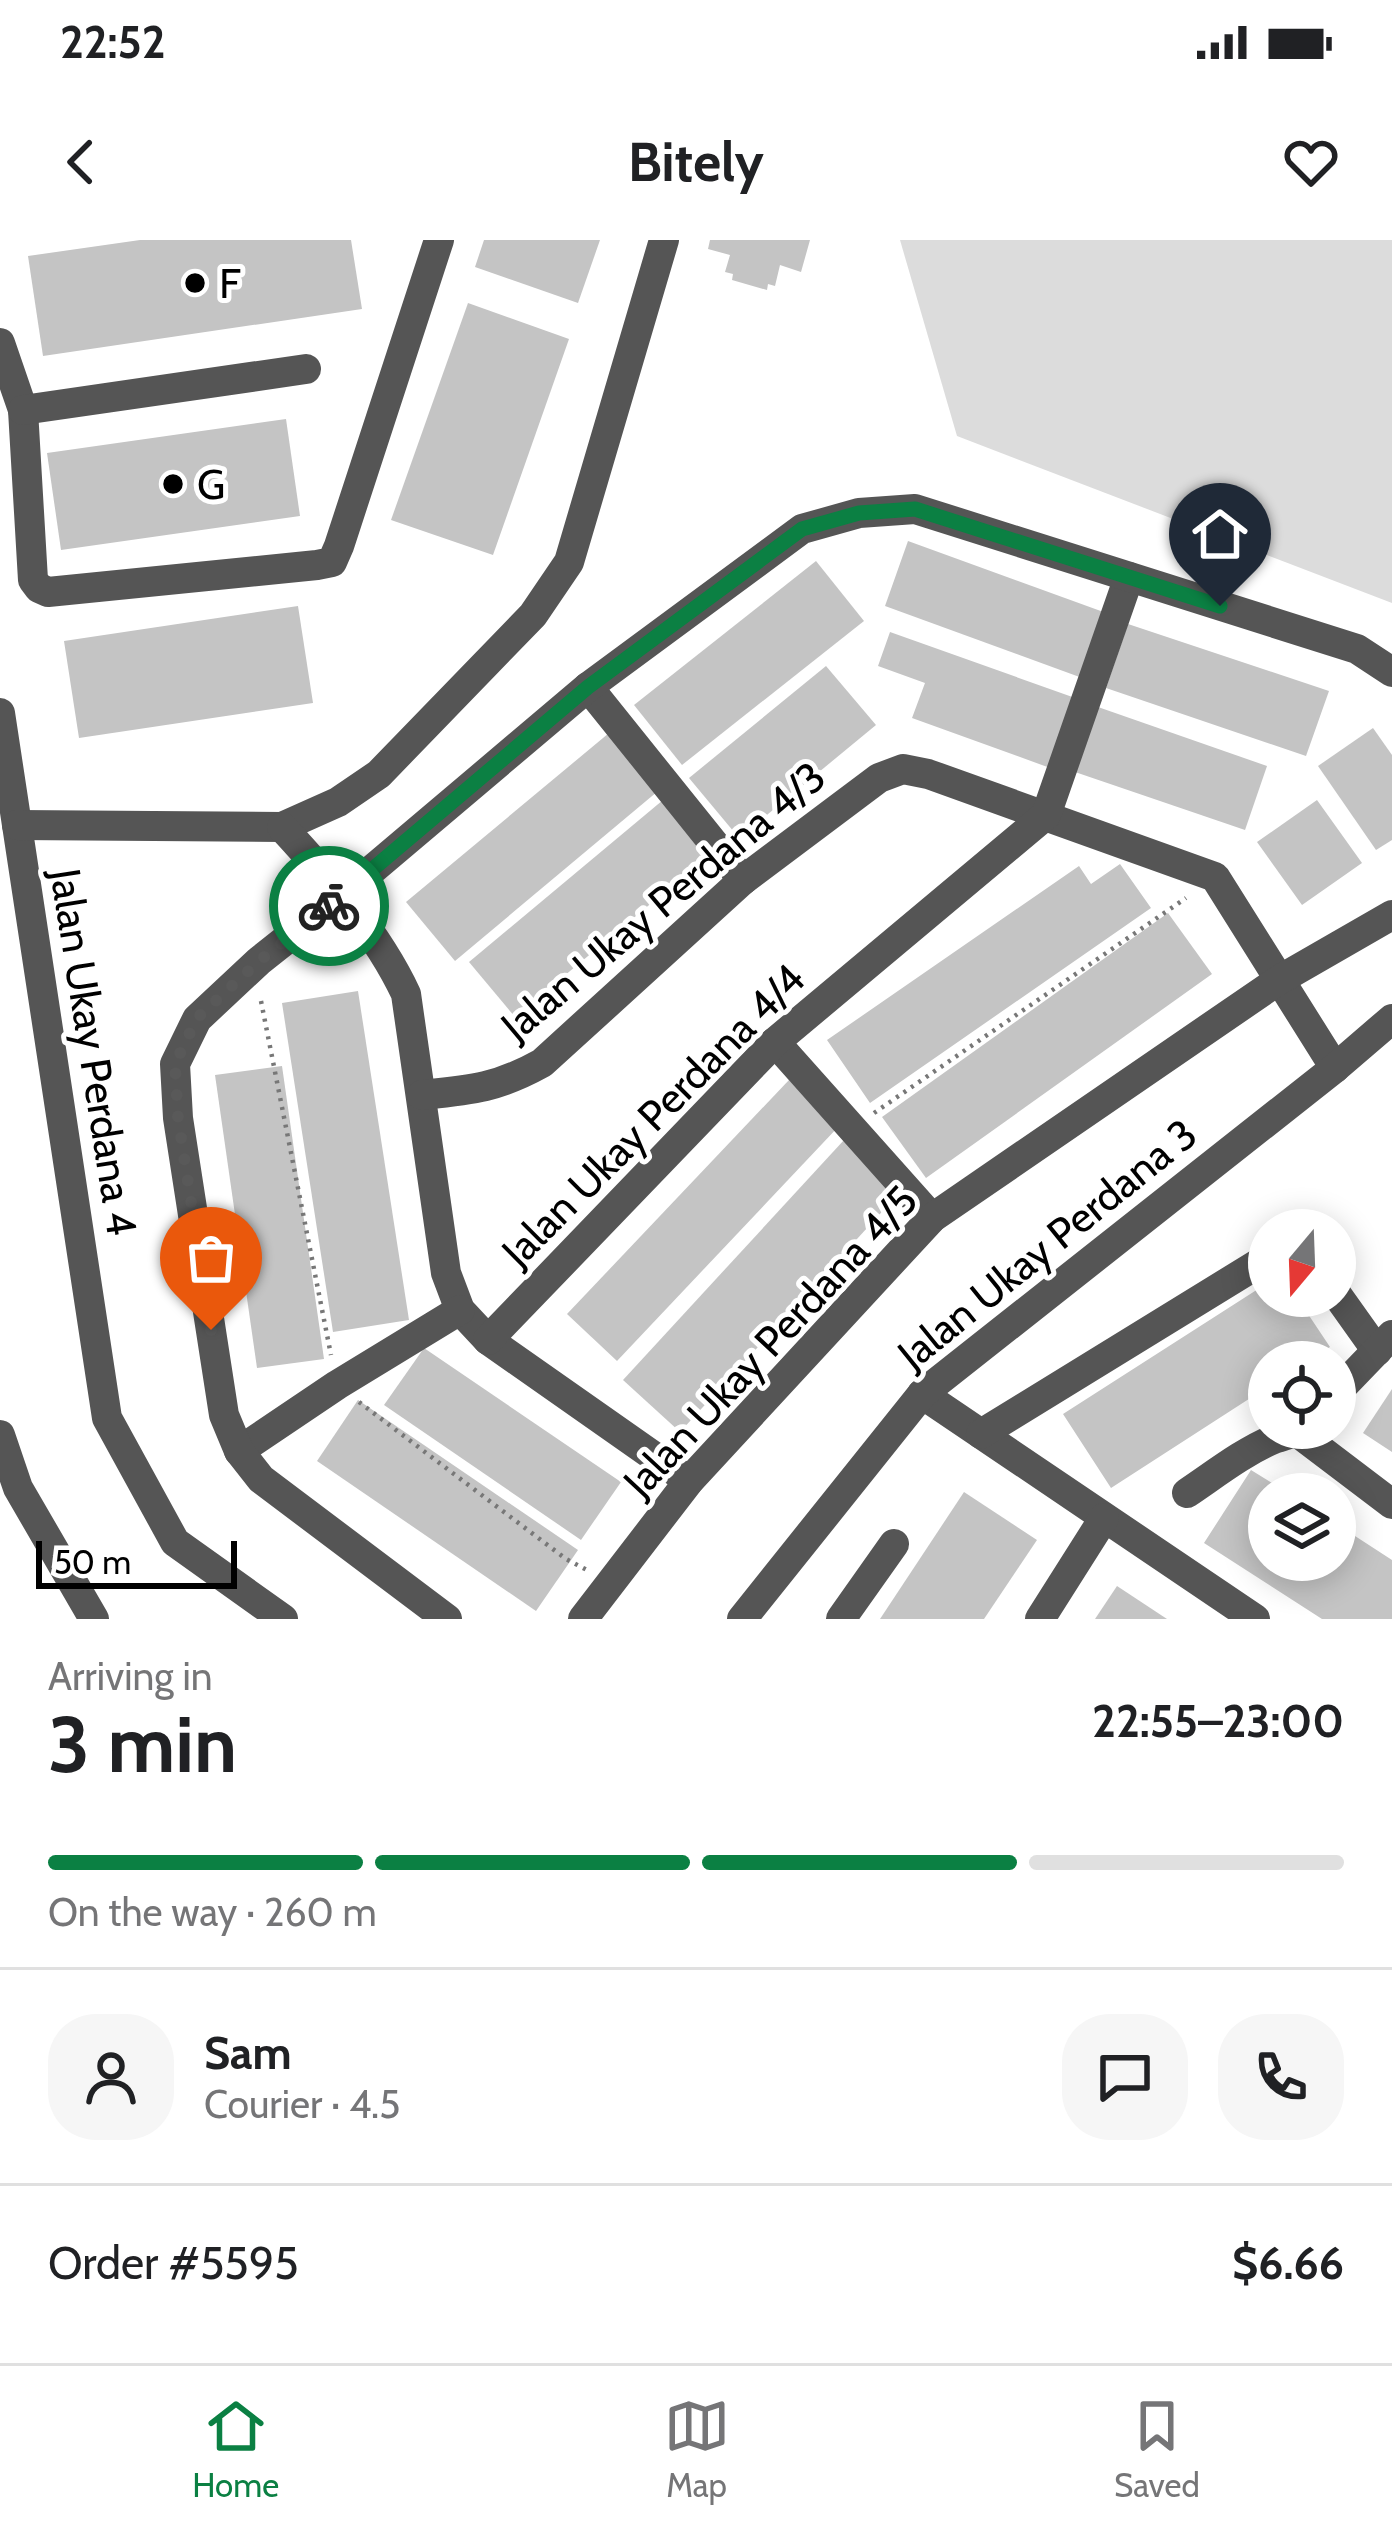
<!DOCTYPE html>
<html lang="en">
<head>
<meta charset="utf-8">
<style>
	:root { --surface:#fff; --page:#f6f6f6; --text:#202124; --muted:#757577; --line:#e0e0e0; --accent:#0b8043 }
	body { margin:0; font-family:Cabin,sans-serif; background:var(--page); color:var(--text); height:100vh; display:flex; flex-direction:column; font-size:45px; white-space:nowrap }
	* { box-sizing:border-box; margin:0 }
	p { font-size:39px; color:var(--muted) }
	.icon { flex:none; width:66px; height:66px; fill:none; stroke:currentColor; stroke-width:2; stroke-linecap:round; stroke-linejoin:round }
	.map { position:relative; height:1379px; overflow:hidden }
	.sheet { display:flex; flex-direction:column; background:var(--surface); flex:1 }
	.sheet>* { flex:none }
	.needle { width:78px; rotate:199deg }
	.buttons { position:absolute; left:1248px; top:969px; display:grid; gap:24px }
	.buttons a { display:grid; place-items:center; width:108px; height:108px; border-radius:50%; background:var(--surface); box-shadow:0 6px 30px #0003; font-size:60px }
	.scale { position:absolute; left:36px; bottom:30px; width:201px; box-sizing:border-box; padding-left:12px; border:6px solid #000; border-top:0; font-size:33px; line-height:42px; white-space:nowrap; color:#000; -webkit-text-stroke:9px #fff; paint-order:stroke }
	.pin { position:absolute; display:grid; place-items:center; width:102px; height:102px; color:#fff; margin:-123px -51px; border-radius:50% 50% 50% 0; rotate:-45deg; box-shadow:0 0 12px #0007 }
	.pin .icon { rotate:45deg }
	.courier { position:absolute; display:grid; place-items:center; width:120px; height:120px; margin:-60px; border:9px solid #0b8043; border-radius:50%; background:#fff; color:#222; box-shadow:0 3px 15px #0007 }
	.summary em { font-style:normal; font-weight:700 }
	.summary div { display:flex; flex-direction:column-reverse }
	.summary { display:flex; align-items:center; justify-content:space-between; height:204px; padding:0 48px }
	h1 { font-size:78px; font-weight:700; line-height:90px }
	.bar { display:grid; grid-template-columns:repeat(4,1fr); gap:18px 12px; align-content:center; height:144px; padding:0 48px }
	.bar i { height:15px; border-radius:9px; background:var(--line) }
	.bar .active { background:var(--accent) }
	.bar p { grid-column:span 4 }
	.line { display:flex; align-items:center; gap:30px; padding:0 48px; border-top:3px solid var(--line) }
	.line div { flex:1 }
	.round { display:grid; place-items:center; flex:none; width:126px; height:126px; border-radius:48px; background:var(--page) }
	.status { display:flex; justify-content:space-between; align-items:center; height:84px; padding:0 60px; background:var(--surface); direction:ltr }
	.status svg { height:33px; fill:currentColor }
	header { display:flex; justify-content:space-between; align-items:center; height:156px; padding:0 48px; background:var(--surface); font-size:54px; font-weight:700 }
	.menu { display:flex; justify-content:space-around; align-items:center; height:168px; border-top:3px solid var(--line); background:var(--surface); font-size:33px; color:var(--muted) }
	.menu a { display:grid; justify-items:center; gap:6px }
	.menu .active { color:var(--accent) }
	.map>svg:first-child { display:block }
</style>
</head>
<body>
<div class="status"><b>22:52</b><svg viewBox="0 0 49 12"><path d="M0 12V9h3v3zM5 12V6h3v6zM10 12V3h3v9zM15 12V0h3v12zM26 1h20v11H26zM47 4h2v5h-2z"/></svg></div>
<header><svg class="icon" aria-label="back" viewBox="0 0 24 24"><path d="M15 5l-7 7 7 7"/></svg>Bitely<svg class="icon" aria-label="heart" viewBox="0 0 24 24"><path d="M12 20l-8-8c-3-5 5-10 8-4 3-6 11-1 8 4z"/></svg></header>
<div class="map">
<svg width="1392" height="1379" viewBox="0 0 1392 1379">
	<rect width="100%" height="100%" fill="#fff"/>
	<polygon fill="#dcdcdc" points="900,0 1392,0 1392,363 957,196"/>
	<g fill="#c4c4c4">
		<polygon points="140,0 351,0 362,69 43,116 28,16"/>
		<polygon points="484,0 600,0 578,63 475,27"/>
		<polygon points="710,0 810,0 801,32 780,25 775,46 768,44 767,50 732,40 733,34 725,32 730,15 708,9"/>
		<polygon points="468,63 569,99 493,315 391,280"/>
		<polygon points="286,179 300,276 61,310 47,213"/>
		<polygon points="908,301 1109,374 1085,439 885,366"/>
		<polygon points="816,321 864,381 682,525 634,465"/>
		<polygon points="298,366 313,463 79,498 64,401"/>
		<polygon points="1128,384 1329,451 1306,516 1106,448"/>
		<polygon points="890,392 1078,459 1053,529 912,478 925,443 878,426"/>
		<polygon points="826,426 876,485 739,598 689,538"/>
		<polygon points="1098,467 1267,526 1245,590 1075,532"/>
		<polygon points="615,488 664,546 455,721 406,662"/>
		<polygon points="1373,488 1392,515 1392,600 1376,610 1318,526"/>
		<polygon points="669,555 715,610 515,777 469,722"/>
		<polygon points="1317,560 1362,623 1302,665 1257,602"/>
		<polygon points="1120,624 1151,668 870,863 827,800 1079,626 1091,644"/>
		<polygon points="1168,673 1212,734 926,938 882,877"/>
		<polygon points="358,751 409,1080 333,1092 282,763"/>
		<polygon points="282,826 324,1119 257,1128 215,835"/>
		<polygon points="789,840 839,886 617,1121 567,1074"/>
		<polygon points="844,900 901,951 680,1192 623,1140"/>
		<polygon points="1269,1042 1269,1056 1296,1056 1330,1107 1307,1122 1269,1122 1269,1146 1111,1248 1063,1174"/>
		<polygon points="424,1108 621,1242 581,1300 384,1165"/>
		<polygon points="1392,1149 1392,1212 1363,1193"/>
		<polygon points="358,1160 578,1310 536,1371 317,1221"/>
		<polygon points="1251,1230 1290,1254 1269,1254 1269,1320 1335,1320 1335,1283 1392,1320 1392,1379 1322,1379 1204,1303"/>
		<polygon points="964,1252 1037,1300 984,1379 880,1379"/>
		<polygon points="1117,1346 1167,1379 1095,1379"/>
	</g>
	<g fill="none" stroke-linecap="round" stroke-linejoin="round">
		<g stroke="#777" stroke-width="4.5" stroke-dasharray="3 6" stroke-linecap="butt">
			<polyline points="261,761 331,1115"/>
			<polyline points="874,873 1186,658"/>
			<polyline points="359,1162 566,1319 587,1330"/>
		</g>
		<g stroke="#555" stroke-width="30">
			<polyline points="0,103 23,170 33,340 39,348 48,352 317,325 332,322 339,306 439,0"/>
			<polyline points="23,170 306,129"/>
			<polyline points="588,447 743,640"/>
			<polyline points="0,473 107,1178 175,1302 283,1379"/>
			<polyline points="17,585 282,587 338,562 379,534 533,375 569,322 664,0"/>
			<path d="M 282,587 C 328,637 377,692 406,754 L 446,1033 L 460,1070 L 488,1100 L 689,1241"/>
			<polyline points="775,802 932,978"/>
			<path d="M 422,855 C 472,850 497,848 542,823 L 743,640 L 879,538 L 903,529 L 928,534 L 1215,637 L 1335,828"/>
			<polyline points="1335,1052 1377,1111"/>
			<polyline points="488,1100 775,802 1046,575 1129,337"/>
			<polyline points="922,1154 1255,1379"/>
			<polyline points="1335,1154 1392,1095"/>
			<polyline points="1297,1192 1392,1264"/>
			<polyline points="981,1194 1269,1017"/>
			<polyline points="0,1195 18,1248 94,1379"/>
			<polyline points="239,1211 337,1145 460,1070"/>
			<path d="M 1187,1253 C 1214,1235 1243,1212 1274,1199 C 1284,1195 1293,1194 1302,1188"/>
			<polyline points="447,1379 261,1239 239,1211 224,1175 178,878 175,824 197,779 259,721 341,656 588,447 802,289 859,273 915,269 1357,409 1392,432"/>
			<polyline points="583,1379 689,1241 932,978 1279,740 1392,675"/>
			<polyline points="742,1379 922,1154 1335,828 1392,779"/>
			<polyline points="841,1379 894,1304"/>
			<polyline points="1040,1379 1104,1278"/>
		</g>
	</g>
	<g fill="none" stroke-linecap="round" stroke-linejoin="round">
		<polyline stroke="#595959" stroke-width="12" stroke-dasharray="0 21.6" points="211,1090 178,878 175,824 197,778 259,721 329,666"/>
		<polyline stroke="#0b8043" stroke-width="15" points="329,666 588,447 802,289 859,273 915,269 1220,366"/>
	</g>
	<g fill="#000" stroke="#fff" stroke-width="4.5">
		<circle cx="195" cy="43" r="12"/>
		<circle cx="173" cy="244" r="12"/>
	</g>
	<g text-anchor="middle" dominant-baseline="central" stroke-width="10" stroke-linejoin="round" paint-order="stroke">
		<g font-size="42" fill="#000" stroke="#fff" text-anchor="start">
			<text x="219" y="43">F</text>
			<text x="197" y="244">G</text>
		</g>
		<g font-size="42" fill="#000" stroke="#fff">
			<text transform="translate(663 661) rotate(-40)">Jalan Ukay Perdana 4/3</text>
			<text transform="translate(94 812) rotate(81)">Jalan Ukay Perdana 4</text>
			<text transform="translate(653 875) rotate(-45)">Jalan Ukay Perdana 4/4</text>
			<text transform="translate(1047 1004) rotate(-39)">Jalan Ukay Perdana 3</text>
			<text transform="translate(770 1101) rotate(-47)">Jalan Ukay Perdana 4/5</text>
		</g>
	</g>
</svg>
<div class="buttons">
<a><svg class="needle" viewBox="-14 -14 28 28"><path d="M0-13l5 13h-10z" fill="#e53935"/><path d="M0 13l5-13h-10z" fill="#757577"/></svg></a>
<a><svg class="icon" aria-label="locate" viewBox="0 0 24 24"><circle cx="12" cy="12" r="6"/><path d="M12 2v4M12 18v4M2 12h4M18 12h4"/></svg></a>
<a><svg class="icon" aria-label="layers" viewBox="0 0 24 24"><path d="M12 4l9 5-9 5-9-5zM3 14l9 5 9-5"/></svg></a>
</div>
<div class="scale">50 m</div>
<div class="pin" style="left:211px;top:1090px;background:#ea580c"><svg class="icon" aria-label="bag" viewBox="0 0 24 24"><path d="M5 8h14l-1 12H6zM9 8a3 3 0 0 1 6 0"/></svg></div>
<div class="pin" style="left:1220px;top:366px;background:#1f2937"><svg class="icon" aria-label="home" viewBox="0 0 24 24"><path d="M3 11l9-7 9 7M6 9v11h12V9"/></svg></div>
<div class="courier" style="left:329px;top:666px"><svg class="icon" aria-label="bike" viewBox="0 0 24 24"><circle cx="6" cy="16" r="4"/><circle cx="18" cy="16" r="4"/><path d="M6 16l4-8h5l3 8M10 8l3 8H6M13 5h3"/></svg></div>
</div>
<section class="sheet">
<div class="summary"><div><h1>3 min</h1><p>Arriving in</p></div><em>22:55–23:00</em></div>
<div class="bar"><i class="active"></i><i class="active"></i><i class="active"></i><i></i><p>On the way · 260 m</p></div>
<div class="line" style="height:216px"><a class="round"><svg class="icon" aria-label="person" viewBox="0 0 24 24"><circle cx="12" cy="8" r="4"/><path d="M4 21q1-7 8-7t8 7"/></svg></a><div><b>Sam</b><p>Courier · 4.5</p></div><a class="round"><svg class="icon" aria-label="chat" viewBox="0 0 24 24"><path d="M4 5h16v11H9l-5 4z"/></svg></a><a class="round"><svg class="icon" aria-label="phone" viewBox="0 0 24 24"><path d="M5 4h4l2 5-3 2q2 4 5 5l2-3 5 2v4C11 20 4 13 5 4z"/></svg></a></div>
<div class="line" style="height:156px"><div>Order #5595</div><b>$6.66</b></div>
</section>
<nav class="menu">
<a class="active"><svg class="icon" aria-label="home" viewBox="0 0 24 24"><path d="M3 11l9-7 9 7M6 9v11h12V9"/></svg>Home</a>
<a><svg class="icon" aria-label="map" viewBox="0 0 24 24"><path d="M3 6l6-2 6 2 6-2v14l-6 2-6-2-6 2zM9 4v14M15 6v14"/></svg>Map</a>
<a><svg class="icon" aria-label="saved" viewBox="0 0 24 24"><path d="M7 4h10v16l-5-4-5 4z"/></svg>Saved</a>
</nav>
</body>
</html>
